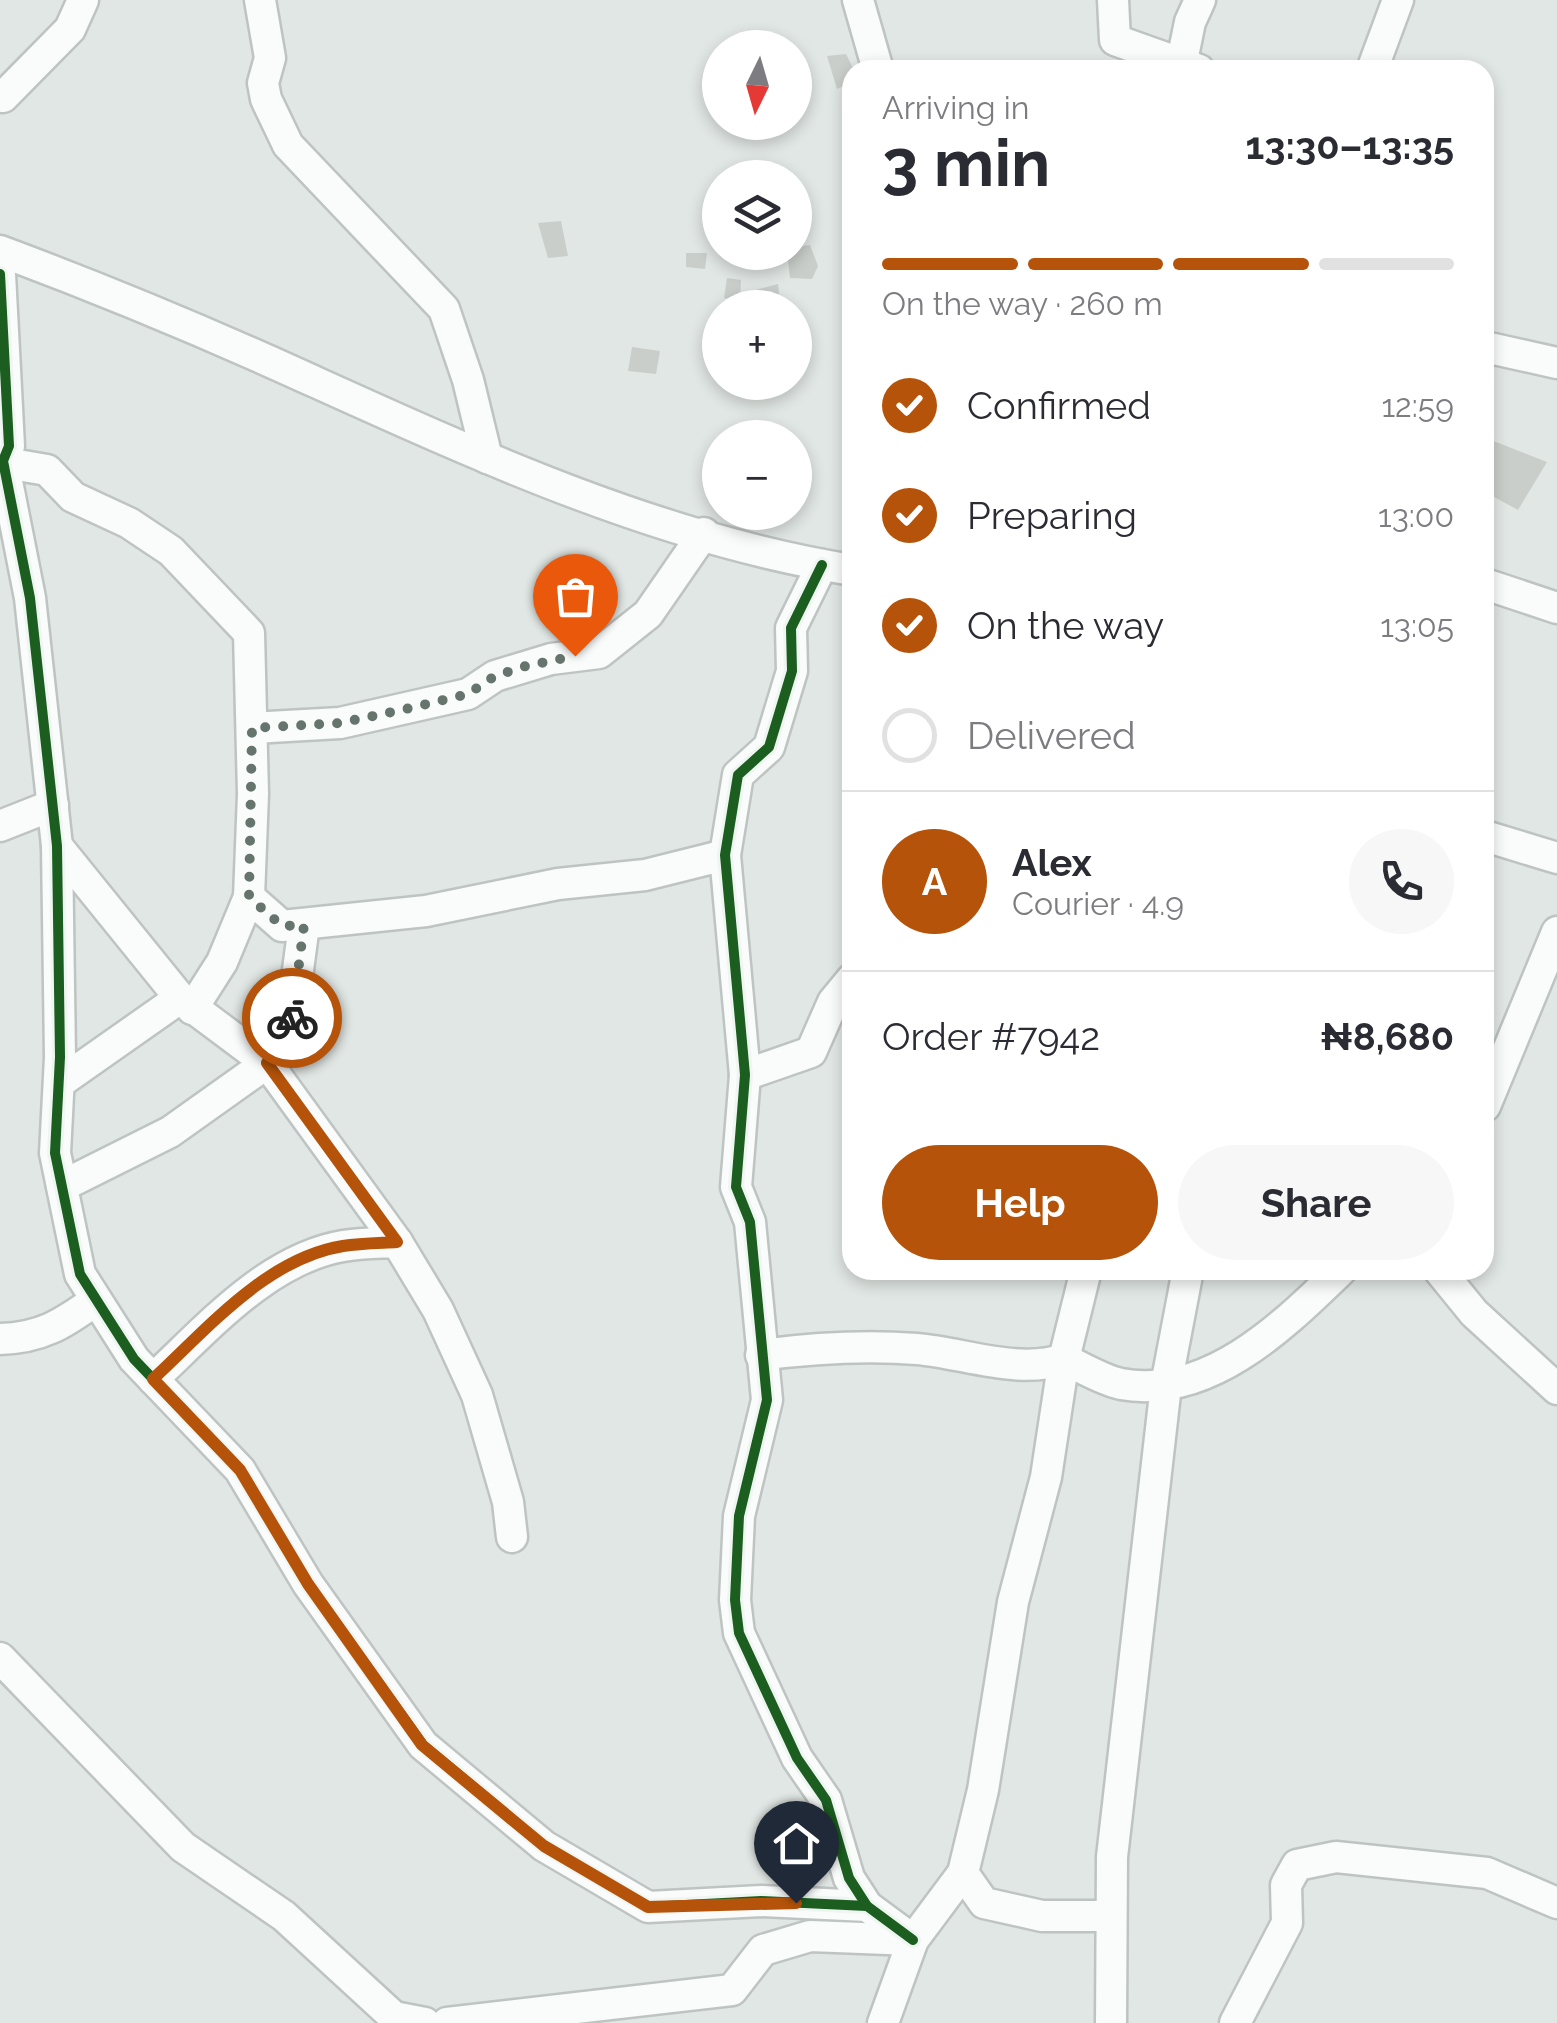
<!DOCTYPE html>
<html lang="en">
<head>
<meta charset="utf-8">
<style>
	:root { --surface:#fff; --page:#f7f7f7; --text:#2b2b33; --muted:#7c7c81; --line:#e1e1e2; --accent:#b45309 }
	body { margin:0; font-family:Raleway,sans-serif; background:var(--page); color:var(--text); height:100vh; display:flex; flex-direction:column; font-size:38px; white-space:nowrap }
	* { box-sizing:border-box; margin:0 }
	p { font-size:32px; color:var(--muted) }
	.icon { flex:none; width:55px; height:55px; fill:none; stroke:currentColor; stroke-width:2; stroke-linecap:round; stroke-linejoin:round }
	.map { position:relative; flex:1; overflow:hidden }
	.sheet { position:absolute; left:842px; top:60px; width:652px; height:1220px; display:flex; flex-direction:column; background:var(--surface); border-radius:30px; box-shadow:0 5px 15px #0003 }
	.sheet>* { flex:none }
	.needle { width:65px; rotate:185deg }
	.fabs { position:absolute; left:702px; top:30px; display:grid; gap:20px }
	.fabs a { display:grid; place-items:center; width:110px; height:110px; border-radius:50%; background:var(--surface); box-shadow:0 5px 15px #0003; font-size:50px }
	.pin { position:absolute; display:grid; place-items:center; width:85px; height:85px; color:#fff; margin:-102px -42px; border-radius:50% 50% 50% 0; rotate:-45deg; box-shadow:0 0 10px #0007 }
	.pin .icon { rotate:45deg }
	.courier { position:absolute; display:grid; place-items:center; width:100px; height:100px; margin:-50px; border:8px solid #b45309; border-radius:50%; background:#fff; color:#222; box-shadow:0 2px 12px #0007 }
	.headline em { font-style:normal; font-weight:700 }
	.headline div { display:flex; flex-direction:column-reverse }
	.headline { display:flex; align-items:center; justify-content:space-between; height:170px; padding:0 40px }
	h1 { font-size:65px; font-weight:700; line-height:75px }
	.bar { display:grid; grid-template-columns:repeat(4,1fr); gap:15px 10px; align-content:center; height:120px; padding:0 40px }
	.bar i { height:12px; border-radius:8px; background:var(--line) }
	.bar .on { background:var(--accent) }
	.bar p { grid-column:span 4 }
	.line { display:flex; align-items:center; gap:25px; padding:0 40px; border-top:2px solid var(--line) }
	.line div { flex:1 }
	.round { display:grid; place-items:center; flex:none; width:105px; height:105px; border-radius:52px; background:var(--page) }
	ol { padding:0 40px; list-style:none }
	li { display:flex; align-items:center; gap:30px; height:110px }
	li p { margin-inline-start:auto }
	li .icon { padding:10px; border-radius:50%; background:var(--accent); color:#fff; stroke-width:4 }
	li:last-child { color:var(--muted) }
	li i { width:55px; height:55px; border:5px solid var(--line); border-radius:50% }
	.button { display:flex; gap:20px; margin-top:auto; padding:20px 40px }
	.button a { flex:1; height:115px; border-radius:60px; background:var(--accent); color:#fff; font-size:40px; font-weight:700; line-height:115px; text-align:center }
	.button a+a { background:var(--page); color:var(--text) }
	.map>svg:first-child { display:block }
</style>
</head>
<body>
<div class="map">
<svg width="1557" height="2023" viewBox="0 0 1557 2023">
	<rect width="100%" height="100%" fill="#e1e7e4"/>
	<g fill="#c9cecb">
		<polygon points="846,54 854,70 852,82 837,89 827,56"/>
		<polygon points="561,221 568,256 548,258 538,223"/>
		<polygon points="810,245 818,266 812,279 790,278 788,260 781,252 795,252 795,247"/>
		<polygon points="686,253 707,253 705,269 686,267"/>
		<polygon points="727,278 741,280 740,301 724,298"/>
		<polygon points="778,284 781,308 747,308 748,292"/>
		<polygon points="632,347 660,351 656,374 628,371"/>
		<polygon points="1491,440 1547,462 1518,510 1485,492 1485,448"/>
	</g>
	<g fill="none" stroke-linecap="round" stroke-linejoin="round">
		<defs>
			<g id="minor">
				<polyline points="260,0 270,58 263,83 266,99 288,145 444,309 468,380 487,458"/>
				<polyline points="858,0 878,70"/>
				<polyline points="1113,0 1115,40 1199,70"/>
				<polyline points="1182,61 1190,22 1200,0"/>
				<polyline points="1372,70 1398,0"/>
				<polyline points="3,97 70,29 83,0"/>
				<path d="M 0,251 C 102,289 203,331 302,376 C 479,456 659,539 852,570"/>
				<polyline points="0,274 9,446 3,461 30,598 57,846 60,1057 55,1153 80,1274 134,1359 240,1470 308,1584 423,1745 544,1846 648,1907 761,1901 867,1906"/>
				<polyline points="1485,347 1557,363"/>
				<polyline points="0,462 47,470 73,497 129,523 171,551 249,633 253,794 249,897 222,962 192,1009"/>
				<polyline points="822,565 791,628 792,671 769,747 738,775 725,855 745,1075 736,1187 750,1222 767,1400 739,1516 735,1600 739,1633 797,1758 826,1800 849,1878 867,1906 913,1940"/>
				<polyline points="1485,584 1557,608"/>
				<polyline points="252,728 340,723 468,694 495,676 551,659 599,653 648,614 704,533"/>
				<polyline points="0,826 53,805"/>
				<polyline points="1485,836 1557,858"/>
				<polyline points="57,846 180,998 267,1063 397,1242 438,1310 477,1395 508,1502 512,1537"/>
				<polyline points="249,897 282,926 426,911 558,884 645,875 725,855"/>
				<polyline points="745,1075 811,1052 833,1002 852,979"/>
				<polyline points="59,1083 180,998"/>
				<polyline points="1485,1106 1557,932"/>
				<polyline points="62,1186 170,1132 267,1063 291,1022 304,925"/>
				<polyline points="1439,1270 1474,1313 1557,1389"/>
				<path d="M 0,1339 C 41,1338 63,1324 96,1300"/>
				<path d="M 761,1355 C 814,1348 864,1345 917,1349 C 964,1353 1019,1375 1064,1359 C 1081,1367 1102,1380 1121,1384 C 1209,1400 1284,1325 1341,1270"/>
				<path d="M 153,1379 C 207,1329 267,1259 343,1246 C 360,1243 379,1243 397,1242"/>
				<polyline points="0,1658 183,1847 284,1916 394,2017 425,2023"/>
				<polyline points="963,1873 984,1903 1042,1916 1111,1916"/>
				<polyline points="447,2023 732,1990 763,1950 810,1936 913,1940"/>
				<polyline points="883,2023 913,1940 963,1873 983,1790 1013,1602 1046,1477 1064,1359 1086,1270"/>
				<polyline points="1111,2023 1112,1857 1166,1385 1188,1270"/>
				<polyline points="1235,2023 1287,1923 1286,1885 1297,1865 1336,1857 1487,1873 1557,1903"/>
			</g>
		</defs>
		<use href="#minor" stroke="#bec4c1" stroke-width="35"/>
		<use href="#minor" stroke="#fafbfb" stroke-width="30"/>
		<defs>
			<g id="cycleway">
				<polyline points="0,274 9,446 3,461 30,598 57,846 60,1057 55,1153 80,1274 134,1359 240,1470 308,1584 423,1745 544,1846 648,1907 761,1901 867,1906"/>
				<polyline points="822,565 791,628 792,671 769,747 738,775 725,855 745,1075 736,1187 750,1222 767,1400 739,1516 735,1600 739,1633 797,1758 826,1800 849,1878 867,1906 913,1940"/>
			</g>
		</defs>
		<use href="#cycleway" stroke="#eff6f2" stroke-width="16"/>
		<use href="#cycleway" stroke="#1b5e20" stroke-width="10"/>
	</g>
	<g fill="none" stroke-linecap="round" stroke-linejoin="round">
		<polyline stroke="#65756e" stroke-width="10" stroke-dasharray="0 18" points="292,1018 304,925 282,926 249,897 252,728 340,723 406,709 468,694 495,676 526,666 575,656"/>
		<path stroke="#b45309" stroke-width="12" d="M 292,1018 L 267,1063 L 397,1242 C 379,1243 360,1243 343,1246 C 267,1258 207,1329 153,1379 L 240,1470 L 308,1584 L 422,1745 L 544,1846 L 648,1907 L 796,1903"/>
	</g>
</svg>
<div class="fabs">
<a><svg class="needle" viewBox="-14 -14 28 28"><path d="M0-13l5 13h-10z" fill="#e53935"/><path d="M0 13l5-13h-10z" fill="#7c7c81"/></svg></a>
<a><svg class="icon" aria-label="layers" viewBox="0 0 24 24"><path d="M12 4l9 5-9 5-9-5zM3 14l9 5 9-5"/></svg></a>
<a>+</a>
<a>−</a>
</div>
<div class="pin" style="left:575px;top:656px;background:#ea580c"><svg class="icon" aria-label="bag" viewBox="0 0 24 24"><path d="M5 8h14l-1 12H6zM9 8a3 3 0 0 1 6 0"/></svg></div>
<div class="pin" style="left:796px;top:1903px;background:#1f2937"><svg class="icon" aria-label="home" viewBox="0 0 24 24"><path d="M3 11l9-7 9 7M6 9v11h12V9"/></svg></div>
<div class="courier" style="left:292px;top:1018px"><svg class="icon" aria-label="bike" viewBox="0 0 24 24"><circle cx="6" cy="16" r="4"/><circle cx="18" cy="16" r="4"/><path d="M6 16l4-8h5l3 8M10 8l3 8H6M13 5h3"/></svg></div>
<section class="sheet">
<div class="headline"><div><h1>3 min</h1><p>Arriving in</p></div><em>13:30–13:35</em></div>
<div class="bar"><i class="on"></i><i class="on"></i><i class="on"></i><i></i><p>On the way · 260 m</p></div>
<ol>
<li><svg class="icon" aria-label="check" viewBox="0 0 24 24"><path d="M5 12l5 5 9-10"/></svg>Confirmed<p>12:59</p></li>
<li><svg class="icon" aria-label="check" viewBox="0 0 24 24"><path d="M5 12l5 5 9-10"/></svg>Preparing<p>13:00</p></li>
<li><svg class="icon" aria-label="check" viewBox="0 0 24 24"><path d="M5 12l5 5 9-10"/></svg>On the way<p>13:05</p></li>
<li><i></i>Delivered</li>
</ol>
<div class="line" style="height:180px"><b class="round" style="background:var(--accent);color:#fff">A</b><div><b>Alex</b><p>Courier · 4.9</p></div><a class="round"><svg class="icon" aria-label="phone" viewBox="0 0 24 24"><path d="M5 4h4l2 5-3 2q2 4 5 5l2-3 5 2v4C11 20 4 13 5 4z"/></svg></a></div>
<div class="line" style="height:130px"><div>Order #7942</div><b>₦8,680</b></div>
<div class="button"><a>Help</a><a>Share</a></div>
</section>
</div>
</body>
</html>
